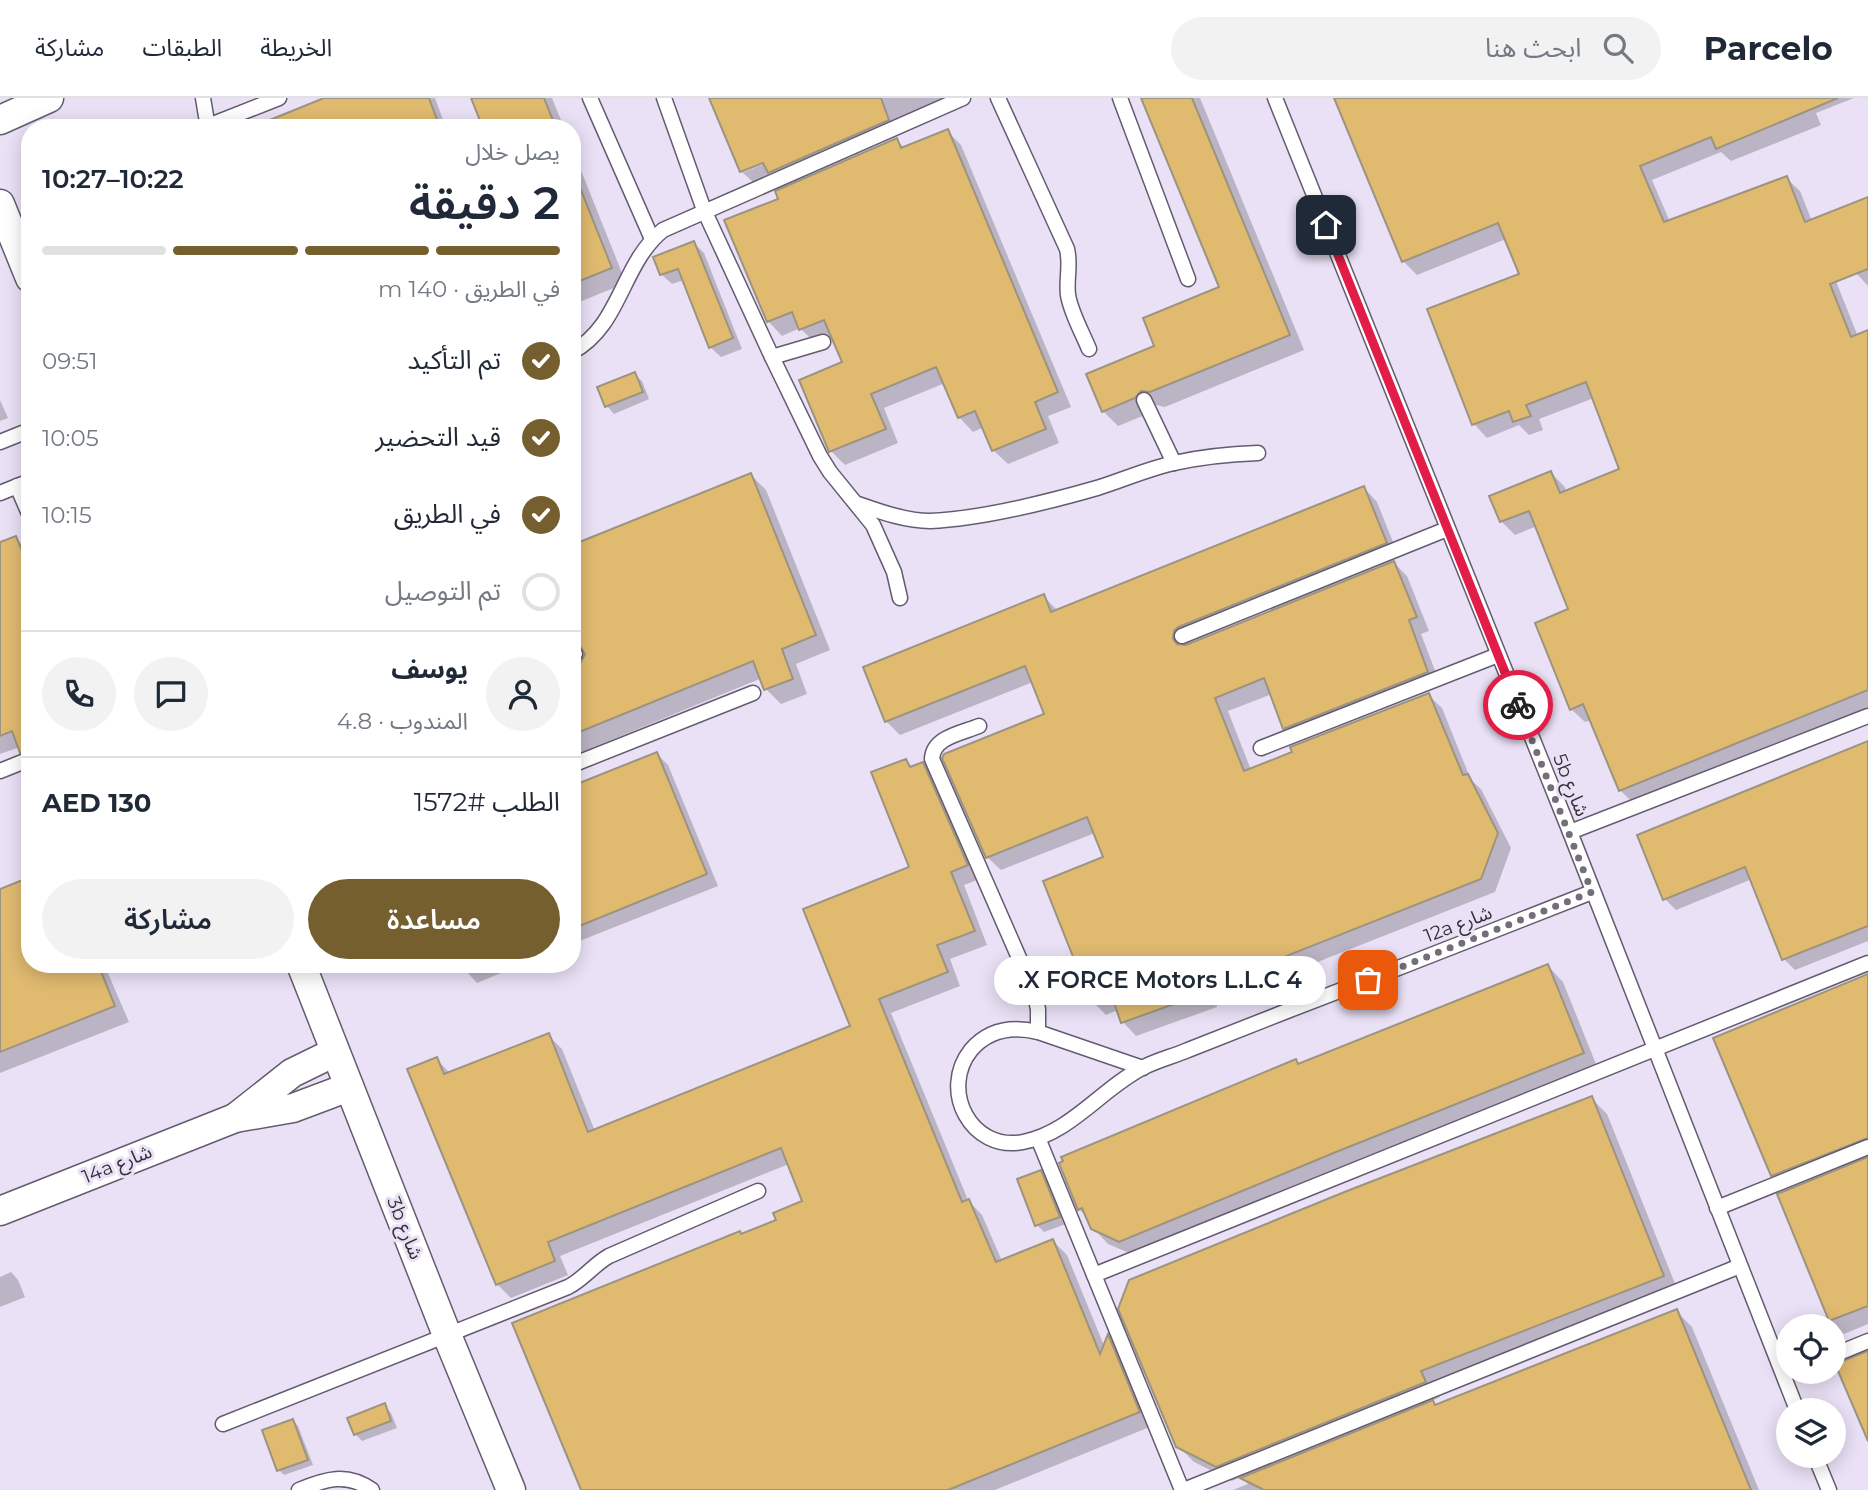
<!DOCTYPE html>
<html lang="ar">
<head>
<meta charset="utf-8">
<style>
	:root { --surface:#fff; --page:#f2f2f3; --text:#1f2937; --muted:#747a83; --line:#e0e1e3; --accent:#765f2f }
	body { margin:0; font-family:Montserrat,"Noto Sans Arabic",sans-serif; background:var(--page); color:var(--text); direction:rtl; height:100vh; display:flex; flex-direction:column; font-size:26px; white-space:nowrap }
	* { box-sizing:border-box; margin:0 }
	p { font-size:23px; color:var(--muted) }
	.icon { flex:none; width:38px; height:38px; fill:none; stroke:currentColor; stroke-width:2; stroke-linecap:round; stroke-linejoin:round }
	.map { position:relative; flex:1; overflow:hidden; direction:ltr }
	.drawer { position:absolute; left:21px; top:21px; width:560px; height:854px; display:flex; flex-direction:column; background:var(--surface); border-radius:28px; box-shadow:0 4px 18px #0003; direction:rtl }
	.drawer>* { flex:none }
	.buttons { position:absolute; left:1776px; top:1216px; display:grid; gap:14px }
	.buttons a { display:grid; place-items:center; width:70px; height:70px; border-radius:50%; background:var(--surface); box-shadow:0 4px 18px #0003; font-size:35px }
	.pin { position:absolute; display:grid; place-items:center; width:60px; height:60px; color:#fff; margin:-30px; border-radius:14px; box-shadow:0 4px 10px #0006 }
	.courier { position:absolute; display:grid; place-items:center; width:70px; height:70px; margin:-35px; border:5px solid #e11d48; border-radius:50%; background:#fff; color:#222; box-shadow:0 2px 9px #0007 }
	.bubble { position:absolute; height:49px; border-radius:24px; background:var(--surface); box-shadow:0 4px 18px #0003; font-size:23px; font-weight:600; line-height:49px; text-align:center; direction:rtl }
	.headline em { font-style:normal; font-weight:600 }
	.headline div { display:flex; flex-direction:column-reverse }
	.headline { display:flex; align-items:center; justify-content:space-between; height:119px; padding:0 21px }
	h1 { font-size:46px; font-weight:600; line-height:52px }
	.bar { display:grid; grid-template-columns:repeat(4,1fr); gap:10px 7px; align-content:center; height:84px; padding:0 21px }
	.bar i { height:9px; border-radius:5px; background:var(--line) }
	.bar .active { background:var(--accent) }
	.bar p { grid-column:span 4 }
	.line { display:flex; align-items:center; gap:18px; padding:0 21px; border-top:2px solid var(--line) }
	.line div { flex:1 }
	.round { display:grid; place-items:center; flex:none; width:74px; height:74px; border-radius:37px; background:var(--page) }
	ol { padding:0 21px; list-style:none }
	li { display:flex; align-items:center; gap:21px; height:77px }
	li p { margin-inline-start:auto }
	li .icon { padding:7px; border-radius:50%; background:var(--accent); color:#fff; stroke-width:4 }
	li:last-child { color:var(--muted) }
	li i { width:38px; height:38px; border:4px solid var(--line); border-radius:50% }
	.action { display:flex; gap:14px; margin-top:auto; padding:14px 21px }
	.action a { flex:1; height:80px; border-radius:42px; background:var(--accent); color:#fff; font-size:28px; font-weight:600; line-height:80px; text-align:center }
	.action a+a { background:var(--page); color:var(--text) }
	header { display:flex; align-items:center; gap:42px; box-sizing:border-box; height:98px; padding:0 35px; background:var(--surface); border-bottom:2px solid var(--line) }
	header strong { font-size:33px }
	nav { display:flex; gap:38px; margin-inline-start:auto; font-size:24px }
	.search { width:490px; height:63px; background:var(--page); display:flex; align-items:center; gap:18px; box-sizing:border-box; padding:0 24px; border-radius:38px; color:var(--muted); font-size:26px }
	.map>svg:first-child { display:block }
</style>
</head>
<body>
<header>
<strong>Parcelo</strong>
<div class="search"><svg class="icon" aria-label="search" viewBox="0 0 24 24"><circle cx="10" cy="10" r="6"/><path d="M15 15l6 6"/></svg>ابحث هنا</div>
<nav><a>الخريطة</a><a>الطبقات</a><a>مشاركة</a></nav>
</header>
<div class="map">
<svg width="1868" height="1392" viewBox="0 0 1868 1392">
	<rect width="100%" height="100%" fill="#eae1f6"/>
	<g fill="#0003" fill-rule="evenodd">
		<polygon points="328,0 435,0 446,30 250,30"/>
		<polygon points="473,0 552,0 564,30 485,30"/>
		<path d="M 711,0 L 958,0 L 753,84 L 741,73 ZM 771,60 L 772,63 L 744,74 L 744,70 Z"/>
		<polygon points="1143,0 1200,0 1304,252 1165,309 1156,307 1150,315 1118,328 1103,313 1156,249 1221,190"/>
		<polygon points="1336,0 1854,0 1816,15 1821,27 1731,63 1721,54 1652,82 1670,124 1786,80 1800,93 1812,123 1868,104 1868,188 1815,130 1868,264 1868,610 1634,706 1620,692 1591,622 1585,624 1571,611 1571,512 1537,428 1515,437 1501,423 1551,375 1564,388 1567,394 1621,372 1594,300 1539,321 1543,332 1529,337 1519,327 1487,340 1474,326 1521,177 1506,141 1417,177 1403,163"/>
		<polygon points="947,33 961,47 1071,309 1048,318 1059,345 1008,366 993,352 984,329 973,334 959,319 945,285 884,310 898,345 845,367 831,353 844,265 833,238 815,245 800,230 782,238 768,223 780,101 896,42 905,50"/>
		<polygon points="572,50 626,185 572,207"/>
		<polygon points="694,145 704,155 742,251 721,259 710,249 684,182 672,186 661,176"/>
		<polygon points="634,276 642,283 649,301 614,316 607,308 599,290"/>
		<polygon points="0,302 8,320 0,323"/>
		<polygon points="751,377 766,392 830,552 796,566 807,596 781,606 766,591 762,580 572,658 572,449"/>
		<polygon points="1364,390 1377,404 1399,459 1192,542 1185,548 1394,465 1407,478 1429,533 1421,536 1441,588 1298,644 1285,630 1272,596 1228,613 1251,672 1428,597 1442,610 1471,682 1481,691 1511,750 1495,794 1216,904 1217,909 1136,938 1123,924 1118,912 1106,917 1092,903 1106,760 1095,735 1001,772 987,759 1046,617 1033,584 900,637 886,623 1043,498 1058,513"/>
		<polygon points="15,440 30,455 30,662 20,649 0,656 0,446"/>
		<polygon points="1868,645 1868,843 1795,872 1784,861 1752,781 1676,812 1665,801"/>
		<polygon points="657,656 668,667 718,788 572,846 572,690"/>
		<polygon points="906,663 913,670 923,666 936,680 980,781 964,787 987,847 950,861 960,888 891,915 968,1102 982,1117 1002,1163 1053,1143 1067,1157 1105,1250 1109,1240 1121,1252 1152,1328 995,1392 582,1392 742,1137 778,1123 805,1104 789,1066 560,1158 568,1177 511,1200 497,1186 436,961 451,976 548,937 562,951 595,1033 852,929 911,770"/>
		<polygon points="0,792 30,866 104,866 129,924 0,975"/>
		<polygon points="463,866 523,866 477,885 466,873"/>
		<polygon points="1548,868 1563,884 1598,971 1136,1158 1108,1146 1093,1130 1088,1120 1079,1111 1296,963 1299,967"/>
		<polygon points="1868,878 1868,1057 1785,1090 1772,1077"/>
		<polygon points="1592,1001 1607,1016 1678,1193 1435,1289 1440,1299 1432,1303 1437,1308 1676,1213 1692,1229 1759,1392 1233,1392 1248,1386 1241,1379 1232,1383 1194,1364 1178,1348"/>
		<polygon points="1868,1061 1868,1226 1844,1236 1830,1222"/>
		<polygon points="1040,1074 1047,1081 1066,1126 1044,1134 1037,1127"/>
		<polygon points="11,1174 18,1182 25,1199 0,1209 0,1179"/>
		<polygon points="384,1307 391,1315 397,1330 362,1343 355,1336"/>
		<polygon points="293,1323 298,1328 313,1367 284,1377 279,1372"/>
	</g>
	<g fill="#e0ba6f" stroke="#9c9380" stroke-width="2">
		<polygon points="324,0 429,0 440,30 250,30"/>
		<polygon points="471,0 544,0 556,30 483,30"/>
		<polygon points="709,0 881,0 889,22 768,75 763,65 740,74"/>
		<polygon points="1141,0 1192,0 1290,237 1150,294 1141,293 1135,300 1102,314 1086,276 1154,248 1143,220 1219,189"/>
		<polygon points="1334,0 1838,0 1716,51 1711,39 1640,68 1664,124 1787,78 1805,124 1868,99 1868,171 1830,186 1851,239 1868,232 1868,592 1619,693 1583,606 1570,612 1535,525 1568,511 1529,413 1500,424 1489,398 1551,373 1560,395 1619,371 1586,284 1526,307 1531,318 1513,324 1509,313 1472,327 1427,211 1519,176 1498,125 1402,164"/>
		<polygon points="948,31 1058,294 1035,304 1046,331 992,353 975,313 958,320 936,269 871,296 886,331 829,354 799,282 842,264 824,222 799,232 792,214 767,224 724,122 778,101 775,93 897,40 901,50"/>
		<polygon points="573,72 612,170 572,186 572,73"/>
		<polygon points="694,143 733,240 709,250 678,171 660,177 653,159"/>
		<polygon points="635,274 643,294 605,309 597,289"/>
		<polygon points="751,375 816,537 782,551 793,581 764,592 753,563 572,637 572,568 581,564 585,556 580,548 572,547 572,447"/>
		<polygon points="1364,388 1387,445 1178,529 1174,533 1173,541 1177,546 1186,547 1394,463 1417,519 1409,522 1428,574 1283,631 1264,580 1215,600 1244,673 1292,654 1290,649 1429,595 1463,677 1468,676 1498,735 1481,781 1203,891 1205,895 1121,925 1111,896 1091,904 1043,783 1103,759 1087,719 986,760 942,660 944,656 1044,616 1025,568 885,624 863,569 1044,496 1051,514"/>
		<polygon points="16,438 30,472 30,652 20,655 12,633 0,638 0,444"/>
		<polygon points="1868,643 1868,828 1782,862 1745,769 1663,802 1637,737"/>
		<polygon points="657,654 707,776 572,831 572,688"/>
		<polygon points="906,661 910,669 923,664 968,767 951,774 975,833 937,847 948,874 879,901 962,1104 969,1101 996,1164 1053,1141 1100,1256 1108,1236 1140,1314 948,1392 581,1392 512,1225 740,1133 741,1136 776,1122 773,1115 802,1103 781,1050 548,1144 555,1163 496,1187 407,971 437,959 444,976 549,935 588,1034 850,928 803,811 909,769 871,674"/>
		<polygon points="30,779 30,866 98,866 115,908 0,954 0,791"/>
		<polygon points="1548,866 1584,955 1336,1054 1119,1144 1091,1131 1082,1110 1078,1112 1059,1065 1063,1063 1061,1059 1296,961 1298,966"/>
		<polygon points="1868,876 1868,1040 1771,1078 1713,940"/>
		<polygon points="1592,998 1664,1178 1421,1273 1426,1284 1216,1369 1176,1349 1118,1211 1129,1182 1347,1093"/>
		<polygon points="1868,1059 1868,1208 1829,1223 1777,1096"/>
		<polygon points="1041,1072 1060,1119 1035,1128 1017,1081"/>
		<polygon points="1677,1211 1751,1392 1264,1392 1240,1380 1433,1302 1435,1307"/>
		<polygon points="1868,1253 1868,1343 1835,1266"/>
		<polygon points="385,1305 391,1323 354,1337 347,1320"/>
		<polygon points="293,1321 308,1362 277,1373 262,1332"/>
	</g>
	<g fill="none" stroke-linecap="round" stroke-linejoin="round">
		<defs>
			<g id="service">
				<polyline points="203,0 208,30"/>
				<polyline points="590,0 652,141"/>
				<polyline points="664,0 704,112 772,259 820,358 830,374 873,427 894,474 900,500"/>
				<path d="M 998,0 L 1067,151 C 1071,167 1066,181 1068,197 C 1071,215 1082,234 1089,251"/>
				<polyline points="1120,0 1188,181"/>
				<polyline points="1275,0 1570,734 1797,1312"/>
				<polyline points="208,28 279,0"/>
				<path d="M 572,254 C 621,228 621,166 663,132 L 963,0"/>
				<polyline points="772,259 823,244"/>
				<polyline points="1144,302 1174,365"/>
				<polyline points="0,344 30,332"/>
				<polyline points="17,388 30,418"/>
				<polyline points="0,395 30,383"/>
				<path d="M 858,406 C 881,414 906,423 930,423 C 982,421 1048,404 1097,390 C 1123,382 1147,371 1174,365 C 1201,359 1229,356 1258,355"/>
				<polyline points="1182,538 1447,431"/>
				<polyline points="572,558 575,556"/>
				<path d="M 979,628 C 962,635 933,639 932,661 L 1034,894 L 1038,911 L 1038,934"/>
				<polyline points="1261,650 1498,557"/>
				<polyline points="572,667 753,595"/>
				<polyline points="0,673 30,661"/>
				<polyline points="1570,734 1868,618"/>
				<path d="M 1143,970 L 1038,934 C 1013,928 989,931 971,952 C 939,992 971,1054 1023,1044 C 1071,1035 1102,990 1144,969 C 1158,962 1174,958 1188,952 C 1221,939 1254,926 1287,913 C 1389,874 1491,834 1592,794"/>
				<polyline points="1038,1040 1182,1392"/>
				<polyline points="1717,1110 1868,1049"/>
				<polyline points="1094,1177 1868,865"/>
				<polyline points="1834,1257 1868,1243"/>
				<path d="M 223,1326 L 568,1189 C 584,1181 593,1167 609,1158 L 758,1093"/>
				<polyline points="1815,1358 1829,1392"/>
				<path d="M 299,1392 C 325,1381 347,1374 372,1392"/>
				<polyline points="1184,1392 1740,1168"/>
			</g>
			<g id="minor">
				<polyline points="0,22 49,0"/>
				<polyline points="0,106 30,180"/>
				<polyline points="301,866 447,1237 511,1392"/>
				<polyline points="235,1020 292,975 335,954"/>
				<polyline points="0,1113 235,1020 293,1010 349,989"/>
			</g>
		</defs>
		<use href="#service" stroke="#645c6e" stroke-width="17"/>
		<use href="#minor" stroke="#645c6e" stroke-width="31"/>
		<use href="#service" stroke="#fff" stroke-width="14"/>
		<use href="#minor" stroke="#fff" stroke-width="28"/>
	</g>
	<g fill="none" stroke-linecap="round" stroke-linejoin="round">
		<polyline stroke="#736e7a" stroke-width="7" stroke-dasharray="0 12.6" points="1368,882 1592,794 1518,607"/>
		<polyline stroke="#e11d48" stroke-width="9" points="1326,127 1518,607"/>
	</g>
	<g text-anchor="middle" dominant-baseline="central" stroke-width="6" stroke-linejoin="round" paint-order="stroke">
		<g font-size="19" fill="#333038" stroke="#eae1f6">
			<text transform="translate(1571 687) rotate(68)">5b شارع</text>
			<text transform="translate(1458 826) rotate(-21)">12a شارع</text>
			<text transform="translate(117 1066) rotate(-22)">14a شارع</text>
			<text transform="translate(405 1130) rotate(68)">3b شارع</text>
		</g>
	</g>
</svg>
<div class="buttons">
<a><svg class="icon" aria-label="locate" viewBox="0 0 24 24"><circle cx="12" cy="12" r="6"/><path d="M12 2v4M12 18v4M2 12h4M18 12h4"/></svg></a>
<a><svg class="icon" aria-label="layers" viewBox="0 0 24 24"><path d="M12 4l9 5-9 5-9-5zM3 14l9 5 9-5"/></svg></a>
</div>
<div class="pin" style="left:1368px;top:882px;background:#ea580c"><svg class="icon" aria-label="bag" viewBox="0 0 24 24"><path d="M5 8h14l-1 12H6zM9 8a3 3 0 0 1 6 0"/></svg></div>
<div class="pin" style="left:1326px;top:127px;background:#1f2937"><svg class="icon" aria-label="home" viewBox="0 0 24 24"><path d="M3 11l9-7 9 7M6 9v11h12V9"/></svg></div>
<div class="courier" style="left:1518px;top:607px"><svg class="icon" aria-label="bike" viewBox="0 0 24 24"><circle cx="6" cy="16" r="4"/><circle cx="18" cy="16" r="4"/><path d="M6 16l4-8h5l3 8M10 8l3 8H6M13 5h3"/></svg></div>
<div class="bubble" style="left:994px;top:858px;width:332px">4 X FORCE Motors L.L.C.</div>
<section class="drawer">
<div class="headline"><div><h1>2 دقيقة</h1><p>يصل خلال</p></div><em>10:22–10:27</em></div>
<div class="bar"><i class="active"></i><i class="active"></i><i class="active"></i><i></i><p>في الطريق · 140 m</p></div>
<ol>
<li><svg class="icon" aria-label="check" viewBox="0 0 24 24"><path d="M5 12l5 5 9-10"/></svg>تم التأكيد<p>09:51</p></li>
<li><svg class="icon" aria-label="check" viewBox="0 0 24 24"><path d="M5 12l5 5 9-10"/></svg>قيد التحضير<p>10:05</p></li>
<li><svg class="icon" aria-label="check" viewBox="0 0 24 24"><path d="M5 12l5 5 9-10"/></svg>في الطريق<p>10:15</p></li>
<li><i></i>تم التوصيل</li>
</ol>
<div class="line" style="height:126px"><a class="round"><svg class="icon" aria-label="person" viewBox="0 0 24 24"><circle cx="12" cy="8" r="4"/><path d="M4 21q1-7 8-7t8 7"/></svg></a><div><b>يوسف</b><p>المندوب · 4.8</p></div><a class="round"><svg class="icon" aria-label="chat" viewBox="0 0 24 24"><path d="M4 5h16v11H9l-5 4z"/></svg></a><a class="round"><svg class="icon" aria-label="phone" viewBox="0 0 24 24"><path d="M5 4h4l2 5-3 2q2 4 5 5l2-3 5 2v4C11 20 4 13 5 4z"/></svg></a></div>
<div class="line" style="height:91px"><div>الطلب #1572</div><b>AED 130</b></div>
<div class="action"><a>مساعدة</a><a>مشاركة</a></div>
</section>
</div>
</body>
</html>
